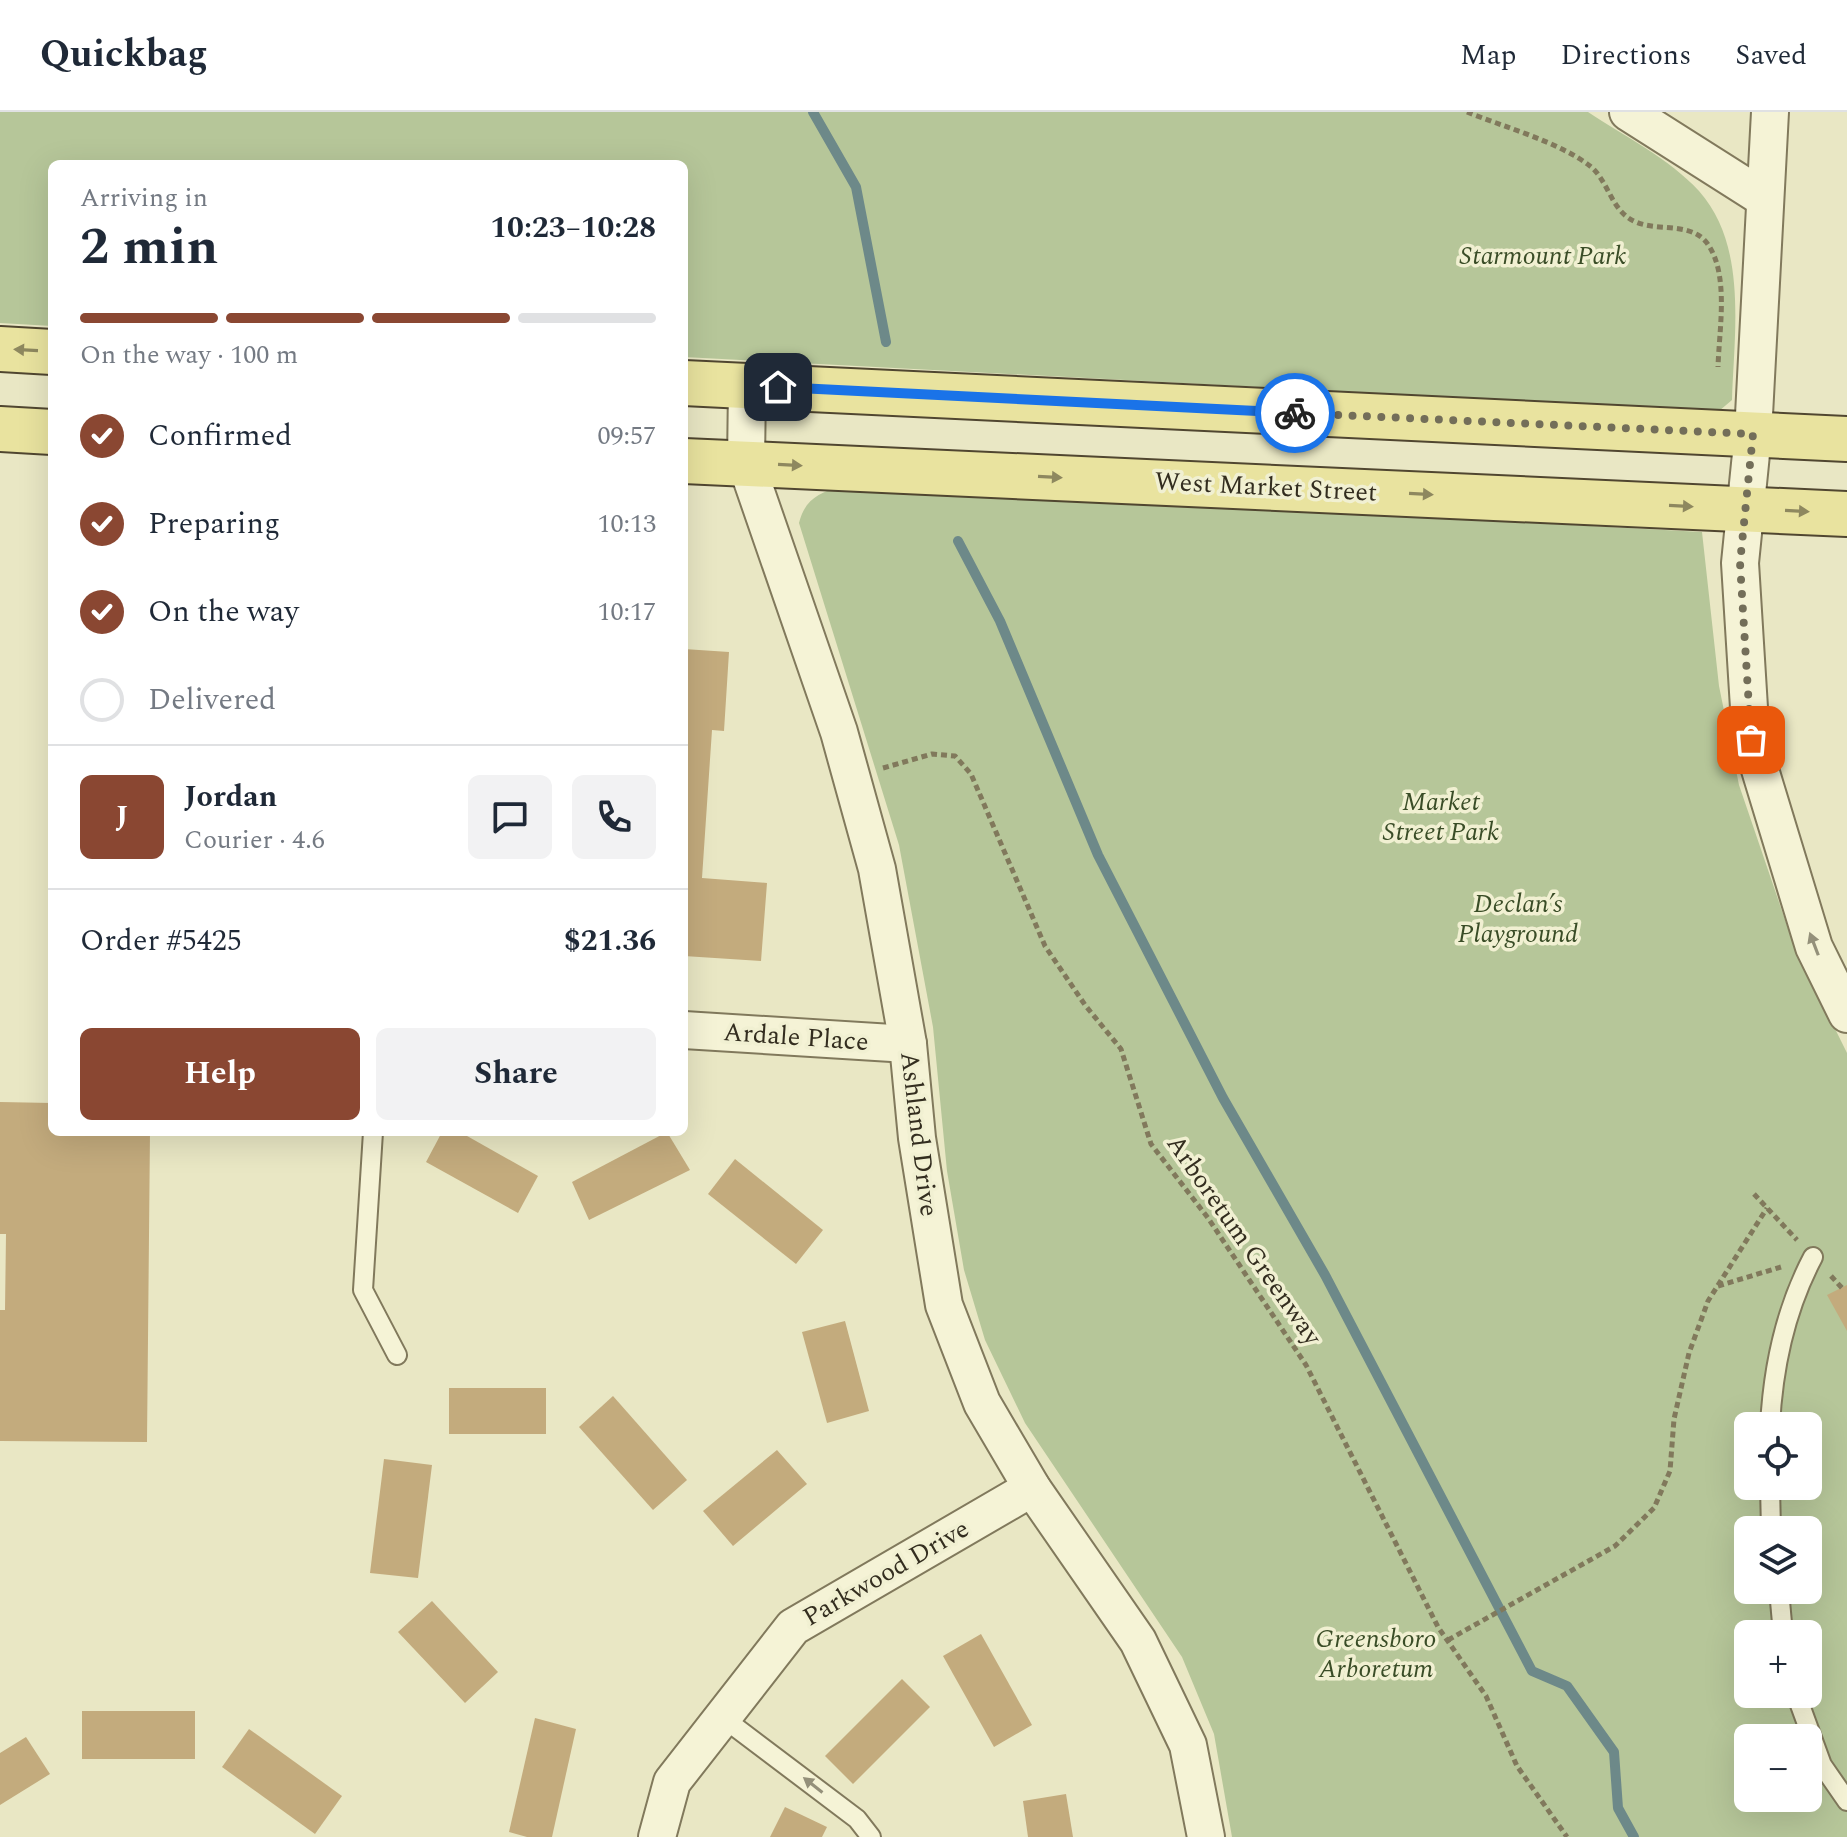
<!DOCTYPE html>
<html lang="en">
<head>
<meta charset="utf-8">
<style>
	:root { --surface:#fff; --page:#f2f2f3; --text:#1f2937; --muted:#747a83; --line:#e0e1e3; --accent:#8a4732 }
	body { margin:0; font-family:Spectral,serif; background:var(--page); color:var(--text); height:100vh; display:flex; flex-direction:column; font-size:30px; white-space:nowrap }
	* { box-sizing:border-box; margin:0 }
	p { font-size:26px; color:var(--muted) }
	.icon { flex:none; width:44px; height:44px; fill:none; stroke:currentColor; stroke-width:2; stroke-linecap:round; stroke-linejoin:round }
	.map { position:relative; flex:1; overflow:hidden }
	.details { position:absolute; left:48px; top:48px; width:640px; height:976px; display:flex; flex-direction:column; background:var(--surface); border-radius:12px; box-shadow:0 8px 32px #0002 }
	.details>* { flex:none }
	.controls { position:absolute; left:1734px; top:1300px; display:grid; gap:16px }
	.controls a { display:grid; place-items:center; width:88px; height:88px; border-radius:12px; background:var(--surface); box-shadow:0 8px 32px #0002; font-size:40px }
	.pin { position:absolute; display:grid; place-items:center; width:68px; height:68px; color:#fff; margin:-34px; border-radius:16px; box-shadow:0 4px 12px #0006 }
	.courier { position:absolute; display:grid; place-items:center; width:80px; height:80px; margin:-40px; border:6px solid #1a73e8; border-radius:50%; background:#fff; color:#222; box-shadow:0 2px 10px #0007 }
	.head em { font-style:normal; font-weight:700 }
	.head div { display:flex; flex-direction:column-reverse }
	.head { display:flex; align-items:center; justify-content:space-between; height:136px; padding:0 32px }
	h1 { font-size:52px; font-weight:700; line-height:60px }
	.bar { display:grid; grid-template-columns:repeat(4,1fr); gap:12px 8px; align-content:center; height:96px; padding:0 32px }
	.bar i { height:10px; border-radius:6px; background:var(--line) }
	.bar .selected { background:var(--accent) }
	.bar p { grid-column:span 4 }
	.line { display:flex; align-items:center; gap:20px; padding:0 32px; border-top:2px solid var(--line) }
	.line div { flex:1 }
	.round { display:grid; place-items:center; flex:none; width:84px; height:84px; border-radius:12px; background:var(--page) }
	ol { padding:0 32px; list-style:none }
	li { display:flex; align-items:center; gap:24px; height:88px }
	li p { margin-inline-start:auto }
	li .icon { padding:8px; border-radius:50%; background:var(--accent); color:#fff; stroke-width:4 }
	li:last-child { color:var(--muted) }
	li i { width:44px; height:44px; border:4px solid var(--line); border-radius:50% }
	.primary-button { display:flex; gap:16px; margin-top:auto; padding:16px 32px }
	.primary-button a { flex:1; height:92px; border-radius:12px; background:var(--accent); color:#fff; font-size:32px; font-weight:700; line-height:92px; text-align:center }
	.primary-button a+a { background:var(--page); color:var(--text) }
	header { display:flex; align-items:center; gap:48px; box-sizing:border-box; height:112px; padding:0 40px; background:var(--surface); border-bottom:2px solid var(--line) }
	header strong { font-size:38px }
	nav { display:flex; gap:44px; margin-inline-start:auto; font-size:28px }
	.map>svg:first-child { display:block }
</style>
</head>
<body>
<header>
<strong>Quickbag</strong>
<nav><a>Map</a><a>Directions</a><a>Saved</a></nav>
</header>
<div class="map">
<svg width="1847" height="1725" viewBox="0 0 1847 1725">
	<rect width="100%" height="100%" fill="#e9e7c4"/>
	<g fill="#b6c699" fill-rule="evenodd">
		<path d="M 0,0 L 1588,0 C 1624,24 1670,47 1699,79 C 1748,134 1734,221 1732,288 L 1719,299 L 684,245 L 684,52 L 52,52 L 52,214 L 0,211 Z"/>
		<path d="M 841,374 L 1702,420 L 1719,574 L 1739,673 L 1794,834 L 1847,941 L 1847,1725 L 1232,1725 L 1214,1622 L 1182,1545 L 1025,1311 L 985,1228 L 964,1158 L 947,1059 L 933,915 L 899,733 L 799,411 C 805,387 819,381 841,374 ZM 1748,1314 L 1808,1314 L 1808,1374 L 1748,1374 ZM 1748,1418 L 1808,1418 L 1808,1478 L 1748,1478 ZM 1748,1522 L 1808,1522 L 1808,1582 L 1748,1582 ZM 1748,1626 L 1808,1626 L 1808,1686 L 1748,1686 Z"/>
	</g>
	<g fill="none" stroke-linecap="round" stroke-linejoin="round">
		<g stroke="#6d8989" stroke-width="10">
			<polyline points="813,0 856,75 886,230"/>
			<polyline points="958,429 1000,509 1098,743 1223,986 1325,1163 1532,1559 1567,1574 1614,1640 1618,1696 1634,1725"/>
		</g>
	</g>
	<g fill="#c3ab7d">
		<polygon points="684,537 729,540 724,619 712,618 702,766 767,771 761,849 684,844"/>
		<polygon points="0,990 52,991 52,1020 150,1020 147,1330 0,1329 0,1198 5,1198 6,1122 0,1122"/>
		<polygon points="442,1020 460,1020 538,1064 518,1101 426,1050"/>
		<polygon points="667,1020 690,1058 589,1108 572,1070"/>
		<polygon points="735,1047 823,1118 796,1152 708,1082"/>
		<polygon points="1847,1173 1847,1219 1827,1183"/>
		<polygon points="845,1209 869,1299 827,1311 802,1220"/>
		<rect x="449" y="1276" width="97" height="46"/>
		<polygon points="613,1284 687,1368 653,1398 579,1315"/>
		<polygon points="777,1338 807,1372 733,1434 703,1399"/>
		<polygon points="384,1347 432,1353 418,1466 370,1461"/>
		<polygon points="432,1489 498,1560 465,1591 398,1520"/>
		<polygon points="981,1522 1032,1613 994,1635 943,1544"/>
		<polygon points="902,1567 930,1595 853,1672 825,1644"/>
		<rect x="82" y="1599" width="113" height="48"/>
		<polygon points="535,1606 576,1617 552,1725 527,1725 509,1720"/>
		<polygon points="249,1617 342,1684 315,1722 222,1655"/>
		<polygon points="26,1625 50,1662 0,1693 0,1641"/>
		<polygon points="1066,1682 1073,1725 1028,1725 1023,1689"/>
		<polygon points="785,1695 827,1715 822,1725 770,1725"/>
	</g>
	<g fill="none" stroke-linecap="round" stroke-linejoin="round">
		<defs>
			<g id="service">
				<polyline points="373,1020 363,1178 397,1243"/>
				<path d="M 1770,1314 C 1773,1254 1785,1198 1813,1145"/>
				<polyline points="1770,1374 1771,1418"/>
				<polyline points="1779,1478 1783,1522"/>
				<polyline points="1796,1582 1822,1653 1847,1689"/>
				<polyline points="722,1605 857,1707 871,1725"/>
			</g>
			<g id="minor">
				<polyline points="1628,0 1765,87"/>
				<polyline points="1770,0 1753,322 1740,451 1751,628 1814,835 1847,902"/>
				<polyline points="747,274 746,351 839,620 877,757 908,932 917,1026 944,1193 982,1291 1032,1376 1138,1529 1188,1633 1206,1725"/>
				<polyline points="684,918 908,932"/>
				<polyline points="657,1725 672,1670 793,1515 1032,1376"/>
			</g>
			<g id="primary">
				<polyline points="0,237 52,240"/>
				<polyline points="684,271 1847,327"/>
				<polyline points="0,317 52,320"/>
				<polyline points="684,349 1847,402"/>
			</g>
		</defs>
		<use href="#service" stroke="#81795c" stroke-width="22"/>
		<use href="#minor" stroke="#81795c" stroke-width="40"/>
		<use href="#primary" stroke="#504630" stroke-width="48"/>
		<g stroke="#81795c" stroke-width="5" stroke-dasharray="6 4" stroke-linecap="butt">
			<path d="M 1467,0 C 1504,15 1559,30 1590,54 C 1609,69 1611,100 1636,110 C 1659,120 1694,109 1709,134 C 1729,165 1719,219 1718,255"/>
			<polyline points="883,656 932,642 955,644 971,662 1045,834 1085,893 1121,937 1151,1032 1208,1106 1306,1253 1438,1515 1486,1584 1517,1654 1567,1725"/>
			<polyline points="1754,1082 1797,1128"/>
			<polyline points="1831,1164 1842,1176"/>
			<polyline points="1718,1174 1781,1155"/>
			<polyline points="1448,1528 1615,1434 1654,1396 1670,1359 1674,1307 1689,1241 1708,1189 1767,1096"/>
		</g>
		<use href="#service" stroke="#f5f3d6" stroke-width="18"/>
		<use href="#minor" stroke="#f5f3d6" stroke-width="36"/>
		<use href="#primary" stroke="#e9e39f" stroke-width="44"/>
	</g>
	<defs><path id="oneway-solid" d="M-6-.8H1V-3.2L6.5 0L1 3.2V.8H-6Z" transform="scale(2)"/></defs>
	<g fill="#8e885f">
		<use href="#oneway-solid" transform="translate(26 238) rotate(-177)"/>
		<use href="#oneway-solid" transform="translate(790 353) rotate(3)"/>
		<use href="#oneway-solid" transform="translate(1050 365) rotate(3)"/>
		<use href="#oneway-solid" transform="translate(1421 382) rotate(3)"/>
		<use href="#oneway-solid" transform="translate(1681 394) rotate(3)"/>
		<use href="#oneway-solid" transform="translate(1797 399) rotate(3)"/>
	</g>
	<g fill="#94907a">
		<use href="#oneway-solid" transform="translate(1814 832) rotate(-111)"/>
		<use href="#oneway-solid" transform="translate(813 1673) rotate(-142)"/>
	</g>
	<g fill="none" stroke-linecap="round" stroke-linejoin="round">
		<polyline stroke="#736e59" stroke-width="8" stroke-dasharray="0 14.4" points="1295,301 1753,322 1740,451 1751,628"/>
		<polyline stroke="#1a73e8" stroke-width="10" points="778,275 1295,301"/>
	</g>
	<g text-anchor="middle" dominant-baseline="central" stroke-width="7" stroke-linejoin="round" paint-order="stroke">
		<g font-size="26" font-style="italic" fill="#3a4d27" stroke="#f1f0d2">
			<text x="1543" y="144">Starmount Park</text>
			<text x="1441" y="690">Market<tspan x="1441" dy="30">Street Park</tspan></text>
			<text x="1518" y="792">Declan’s<tspan x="1518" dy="30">Playground</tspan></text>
			<text x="1376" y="1527">Greensboro<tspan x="1376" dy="30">Arboretum</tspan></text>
		</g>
		<g font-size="26" fill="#332d1f" stroke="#f1f0d2">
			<text transform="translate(1266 375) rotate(3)">West Market Street</text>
			<text transform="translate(796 925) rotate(4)">Ardale Place</text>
			<text transform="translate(919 1022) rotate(83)">Ashland Drive</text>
			<text transform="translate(1244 1128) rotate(55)">Arboretum Greenway</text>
			<text transform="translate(886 1461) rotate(-30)">Parkwood Drive</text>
		</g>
	</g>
</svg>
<div class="controls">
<a><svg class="icon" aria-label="locate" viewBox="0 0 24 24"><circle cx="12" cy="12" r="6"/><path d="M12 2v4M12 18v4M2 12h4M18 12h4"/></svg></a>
<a><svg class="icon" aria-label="layers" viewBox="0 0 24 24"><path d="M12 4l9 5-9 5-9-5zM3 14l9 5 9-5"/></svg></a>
<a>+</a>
<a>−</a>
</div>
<div class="pin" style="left:1751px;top:628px;background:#ea580c"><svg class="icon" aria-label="bag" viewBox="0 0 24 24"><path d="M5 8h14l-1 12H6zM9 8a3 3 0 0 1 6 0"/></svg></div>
<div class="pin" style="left:778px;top:275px;background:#1f2937"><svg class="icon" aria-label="home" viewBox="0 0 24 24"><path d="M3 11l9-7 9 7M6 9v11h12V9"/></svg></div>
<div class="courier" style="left:1295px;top:301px"><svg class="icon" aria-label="bike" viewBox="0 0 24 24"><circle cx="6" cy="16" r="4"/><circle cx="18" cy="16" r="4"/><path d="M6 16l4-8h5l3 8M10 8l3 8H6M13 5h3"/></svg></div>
<section class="details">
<div class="head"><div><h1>2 min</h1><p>Arriving in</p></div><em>10:23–10:28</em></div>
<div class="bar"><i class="selected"></i><i class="selected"></i><i class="selected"></i><i></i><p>On the way · 100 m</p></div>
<ol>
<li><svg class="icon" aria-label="check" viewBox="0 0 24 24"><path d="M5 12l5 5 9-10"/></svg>Confirmed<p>09:57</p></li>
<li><svg class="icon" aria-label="check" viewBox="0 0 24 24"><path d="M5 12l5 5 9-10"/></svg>Preparing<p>10:13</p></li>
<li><svg class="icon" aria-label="check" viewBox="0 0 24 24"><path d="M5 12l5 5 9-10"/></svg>On the way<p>10:17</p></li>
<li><i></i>Delivered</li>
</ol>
<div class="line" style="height:144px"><b class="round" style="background:var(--accent);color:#fff">J</b><div><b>Jordan</b><p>Courier · 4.6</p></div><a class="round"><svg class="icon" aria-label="chat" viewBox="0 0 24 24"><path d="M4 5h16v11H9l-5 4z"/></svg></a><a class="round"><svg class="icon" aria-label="phone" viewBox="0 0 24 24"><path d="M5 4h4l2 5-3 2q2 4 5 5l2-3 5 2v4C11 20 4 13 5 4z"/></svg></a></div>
<div class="line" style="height:104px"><div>Order #5425</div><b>$21.36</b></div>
<div class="primary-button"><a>Help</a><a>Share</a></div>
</section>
</div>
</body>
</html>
